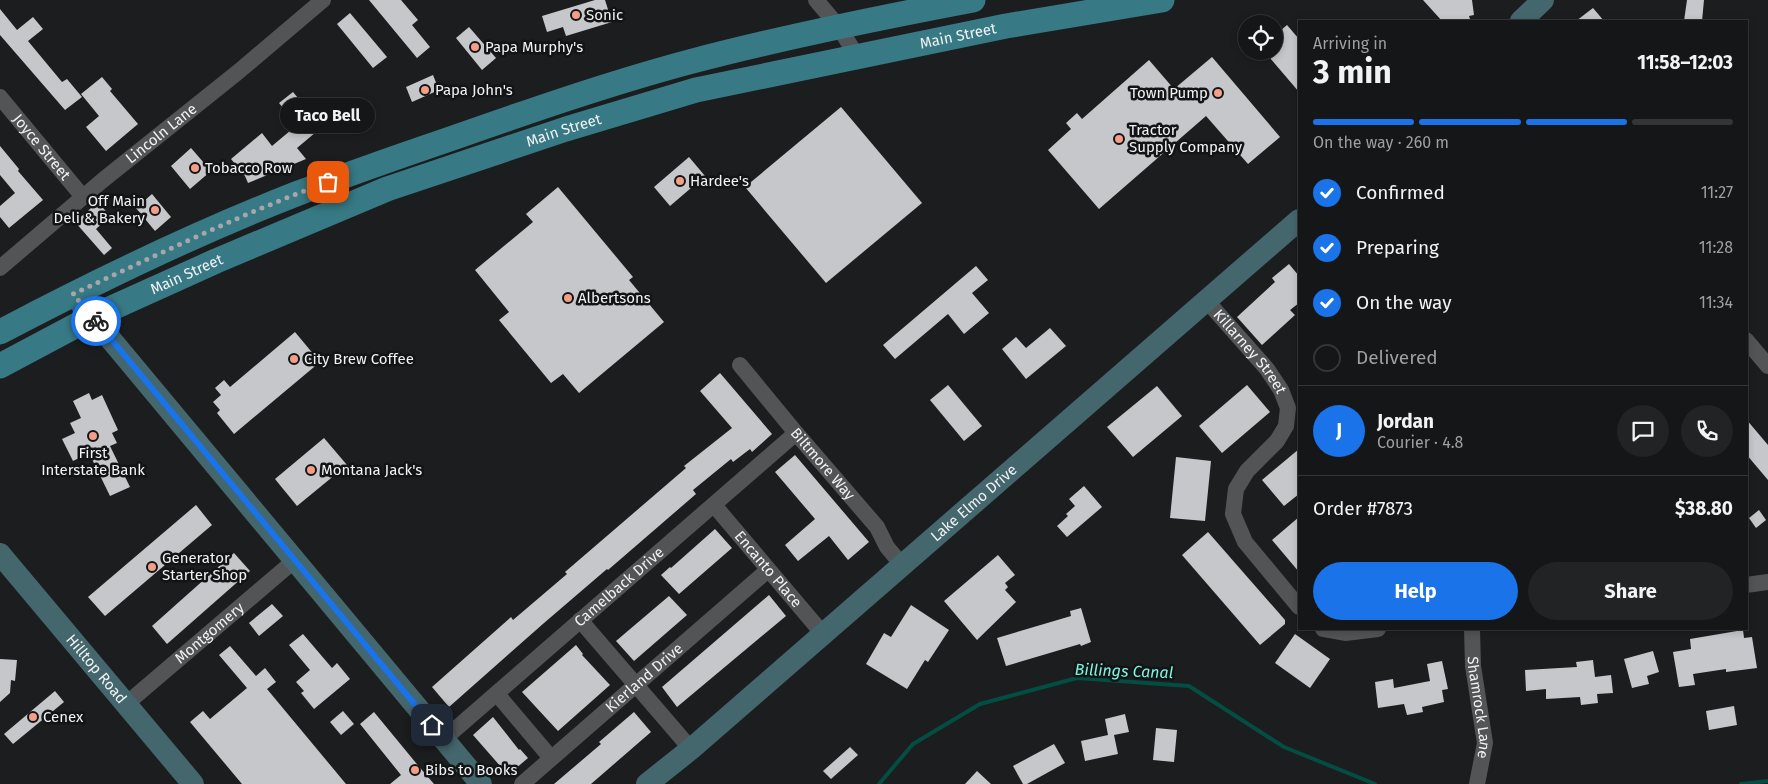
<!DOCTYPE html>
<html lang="en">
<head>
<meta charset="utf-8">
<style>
	:root { --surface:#141617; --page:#212324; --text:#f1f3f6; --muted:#9d9fa1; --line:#333536; --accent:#1a73e8 }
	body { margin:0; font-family:"Fira Sans",sans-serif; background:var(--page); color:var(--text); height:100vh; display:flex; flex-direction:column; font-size:19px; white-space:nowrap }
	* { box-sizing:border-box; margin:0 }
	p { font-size:16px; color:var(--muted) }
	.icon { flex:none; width:28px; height:28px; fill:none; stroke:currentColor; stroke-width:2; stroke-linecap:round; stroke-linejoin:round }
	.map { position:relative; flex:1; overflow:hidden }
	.side { position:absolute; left:1298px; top:20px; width:450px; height:610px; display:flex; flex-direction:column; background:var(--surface); border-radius:0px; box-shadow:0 2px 8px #0003,0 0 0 1px var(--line) }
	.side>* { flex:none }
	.controls { position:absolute; left:1238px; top:15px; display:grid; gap:10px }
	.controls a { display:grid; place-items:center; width:45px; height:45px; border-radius:50%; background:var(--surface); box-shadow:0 2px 8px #0003,0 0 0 1px var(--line); font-size:25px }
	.pin { position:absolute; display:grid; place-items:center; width:42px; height:42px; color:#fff; margin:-21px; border-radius:10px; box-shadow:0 2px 8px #0006 }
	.courier { position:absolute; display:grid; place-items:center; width:50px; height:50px; margin:-25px; border:4px solid #1a73e8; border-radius:50%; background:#fff; color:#222; box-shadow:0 1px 6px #0007 }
	.bubble { position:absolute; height:35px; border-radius:18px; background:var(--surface); box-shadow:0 2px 8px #0003,0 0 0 1px var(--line); font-size:16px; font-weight:700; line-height:35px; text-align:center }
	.overview em { font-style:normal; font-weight:700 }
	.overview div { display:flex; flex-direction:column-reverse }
	.overview { display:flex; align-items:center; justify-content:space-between; height:85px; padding:0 15px }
	h1 { font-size:32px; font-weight:700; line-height:38px }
	.bar { display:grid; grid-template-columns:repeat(4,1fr); gap:8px 5px; align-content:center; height:60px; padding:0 15px }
	.bar i { height:6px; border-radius:4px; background:var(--line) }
	.bar .active { background:var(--accent) }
	.bar p { grid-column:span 4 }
	.line { display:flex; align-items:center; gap:12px; padding:0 15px; border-top:1px solid var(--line) }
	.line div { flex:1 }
	.round { display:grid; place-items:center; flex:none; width:52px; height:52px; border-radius:26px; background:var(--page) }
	ol { padding:0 15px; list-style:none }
	li { display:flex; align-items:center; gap:15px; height:55px }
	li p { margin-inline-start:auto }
	li .icon { padding:5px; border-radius:50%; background:var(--accent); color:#fff; stroke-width:4 }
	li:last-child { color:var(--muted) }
	li i { width:28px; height:28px; border:2px solid var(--line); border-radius:50% }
	.button { display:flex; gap:10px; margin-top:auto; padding:10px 15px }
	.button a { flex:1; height:58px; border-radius:30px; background:var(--accent); color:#fff; font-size:20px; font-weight:700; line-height:58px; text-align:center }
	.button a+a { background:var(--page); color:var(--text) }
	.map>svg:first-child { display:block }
</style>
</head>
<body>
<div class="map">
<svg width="1768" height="784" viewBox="0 0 1768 784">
	<rect width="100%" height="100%" fill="#1b1d1f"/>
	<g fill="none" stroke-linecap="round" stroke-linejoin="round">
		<g stroke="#034d43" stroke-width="4">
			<polyline points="879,784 913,744 980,704 1077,678 1189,686 1284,747 1375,784"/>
			<polyline points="1741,784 1768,781"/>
		</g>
	</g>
	<g fill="#c6c7ca">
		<polygon points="369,0 401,0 418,20 412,25 430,47 417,58"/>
		<polygon points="595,0 605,0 612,22 566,36 563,27 547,32 542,16"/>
		<polygon points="1423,0 1472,0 1474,15 1469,16 1470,19 1442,21"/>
		<polygon points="1687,0 1704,0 1702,21 1684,21"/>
		<polygon points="1593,8 1604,21 1576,21"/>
		<polygon points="0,9 17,30 33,17 43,29 28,41 62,82 67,79 82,97 65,110 0,35"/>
		<polygon points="350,13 387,57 373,68 337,24"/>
		<polygon points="1287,25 1299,39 1299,92 1264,51 1274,51 1274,36"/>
		<polygon points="469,27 496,58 482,70 456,38"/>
		<polygon points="1212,57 1280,137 1248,164 1206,116 1099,209 1048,150 1071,129 1066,123 1077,113 1082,119 1149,60 1174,89"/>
		<polygon points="433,75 439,90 412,102 406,87"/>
		<polygon points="102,77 112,89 110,91 138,124 106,151 86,127 99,116 81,94"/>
		<polygon points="293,92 322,127 297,148 306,159 248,183 245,176 231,159 262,133 272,146 297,125 279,103"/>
		<polygon points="841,107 922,203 826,283 745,187"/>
		<polygon points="0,146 19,169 18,171 43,200 9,228 0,217 0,206 15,193 0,175"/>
		<polygon points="191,148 211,171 190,189 171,166"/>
		<polygon points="689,157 705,176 670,206 654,187"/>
		<polygon points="558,187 633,277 629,280 664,322 579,393 563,374 551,383 499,320 509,312 475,270 533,222 526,214"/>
		<polygon points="152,194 171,217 155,231 136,208"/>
		<polygon points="98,202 110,216 96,229 112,248 104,255 75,222"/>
		<polygon points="1289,264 1299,276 1299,303 1290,310 1295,315 1262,345 1237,317 1275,282 1272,278"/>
		<polygon points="976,266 988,280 972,293 989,313 964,334 948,314 895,359 883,345"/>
		<polygon points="1050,328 1066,346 1026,379 1002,349 1016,337 1026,348"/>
		<polygon points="295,332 320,362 234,434 217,413 220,410 213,402 221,395 215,388 224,380 230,387"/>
		<polygon points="720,373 772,434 752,452 750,449 733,462 731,459 693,490 696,494 608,570 607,569 544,623 449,707 432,687 511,617 513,620 567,574 565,572 686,468 684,466 732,428 700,391"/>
		<polygon points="948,385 982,426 964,441 930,400"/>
		<polygon points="1247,385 1270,412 1222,453 1199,426"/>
		<polygon points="1157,386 1182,416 1133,457 1107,427"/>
		<polygon points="89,393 92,400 102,395 118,430 112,433 117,443 110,446 130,487 110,496 89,453 73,461 62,439 75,433 70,423 81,418 73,401"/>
		<polygon points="1746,419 1768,445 1768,480 1746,454"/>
		<polygon points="324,438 347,465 297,506 275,479"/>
		<polygon points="1299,449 1299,494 1284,506 1262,480"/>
		<polygon points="795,455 869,542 848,560 829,536 798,561 785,545 815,519 775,472"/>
		<polygon points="1176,457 1211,461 1205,521 1170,518"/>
		<polygon points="1084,486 1102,507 1067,537 1057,526 1068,516 1066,514 1075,506 1069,499"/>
		<polygon points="196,505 212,525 105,616 88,597"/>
		<polygon points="1759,510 1766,520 1756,528 1749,518"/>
		<polygon points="1299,517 1299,572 1272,540"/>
		<polygon points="715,529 732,548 679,594 661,575 670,567 671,568"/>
		<polygon points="1208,532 1285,620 1285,624 1260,645 1182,555"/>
		<polygon points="234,553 250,571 167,644 152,626"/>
		<polygon points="998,555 1015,575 1005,583 1008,587 1005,590 1016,602 977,640 944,601"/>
		<polygon points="769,595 786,616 677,707 662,687"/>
		<polygon points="669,596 687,615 634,661 616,641"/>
		<polygon points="272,604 283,616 259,636 249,623"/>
		<polygon points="911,605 949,630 928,662 925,660 907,689 866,664 884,633 891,637"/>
		<polygon points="1081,608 1091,642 1081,646 1080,644 1006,666 997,638 1071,616 1070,611"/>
		<polygon points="1743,630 1744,638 1752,637 1757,668 1726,672 1726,669 1693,674 1695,685 1679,687 1673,652 1691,649 1690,639"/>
		<polygon points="303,634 332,668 337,663 350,679 314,709 301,693 304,691 296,682 310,670 289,645"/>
		<polygon points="1295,634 1330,659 1310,688 1275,663"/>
		<polygon points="576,645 583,654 582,655 610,685 558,731 522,692"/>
		<polygon points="230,646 256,676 265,668 276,682 267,689 346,784 242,784 190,722 203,711 210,719 247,688 219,655"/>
		<polygon points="1653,651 1659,672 1647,676 1649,684 1632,688 1624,659"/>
		<polygon points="0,659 17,660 15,681 11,680 10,693 0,702"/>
		<polygon points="1593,660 1595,677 1611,675 1613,693 1597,694 1598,703 1581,705 1580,697 1546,699 1546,689 1526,691 1525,670 1577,667 1576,662"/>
		<polygon points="1442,661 1448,689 1442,690 1444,702 1422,707 1423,712 1407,715 1404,704 1378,708 1375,682 1393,679 1394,688 1430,681 1427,664"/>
		<polygon points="55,691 64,702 13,744 4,734"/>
		<polygon points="1734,706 1737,725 1709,730 1706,711"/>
		<polygon points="343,711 354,724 341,735 330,722"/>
		<polygon points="374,712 416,763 434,784 390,784 401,775 360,724"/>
		<polygon points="634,712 651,732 591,784 554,784 601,744 599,742"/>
		<polygon points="1125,714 1129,732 1114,735 1118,754 1085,761 1081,741 1108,735 1105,719"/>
		<polygon points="493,717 519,750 520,749 528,758 508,775 473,735"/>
		<polygon points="1156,728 1177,730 1174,762 1153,760"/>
		<polygon points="1054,744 1065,763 1027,784 1023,784 1013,766"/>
		<polygon points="850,747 858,755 831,779 823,771"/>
		<polygon points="977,771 991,784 965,784"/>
	</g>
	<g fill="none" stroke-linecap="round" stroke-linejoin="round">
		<g stroke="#525456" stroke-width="16">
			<polyline points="816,0 838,26 857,56"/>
			<path id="s1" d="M 0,97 L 83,197"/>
			<path id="s2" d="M 0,268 L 103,180 L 238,72 L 323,0"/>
			<path id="s3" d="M 1206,300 L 1267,369 L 1281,390 L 1288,408 L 1286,426 L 1277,441 L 1247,471 L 1236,489 L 1233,514 L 1245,542 L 1299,607"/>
			<polyline points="1746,340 1768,366"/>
			<path id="s4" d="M 740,365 L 796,433 L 877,527 L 887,547 L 902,565"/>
			<path id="s5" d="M 714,505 L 823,634"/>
			<polyline points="1746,585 1768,582"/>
			<polyline points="580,620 691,749"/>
			<polyline points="1323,629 1345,633 1378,629"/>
			<path id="s6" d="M 1472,629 L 1473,666 L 1485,743 L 1477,784"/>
			<polyline points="497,694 551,758"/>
			<path id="s7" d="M 125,705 L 295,560"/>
			<path id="s8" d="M 444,739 L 796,433"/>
			<path id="s9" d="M 522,784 L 768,570"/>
		</g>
		<g stroke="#44666d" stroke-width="22">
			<polyline points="1521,21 1543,0"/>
			<polyline points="73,294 481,784"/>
			<path id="s10" d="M 0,554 L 193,784"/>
			<path id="s11" d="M 647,784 L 691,749 L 1299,220"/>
		</g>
		<g stroke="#377984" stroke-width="25">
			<path d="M 0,332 C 95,282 196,233 296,194 C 346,175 397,157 447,140 C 527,112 607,84 689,62 C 783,37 878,18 973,0"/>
			<path id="s12" d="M 0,366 L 92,317 L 216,261 L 387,189 L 566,129 L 696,90 L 1006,26 L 1162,0"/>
		</g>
	</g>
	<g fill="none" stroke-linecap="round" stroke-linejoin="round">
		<path stroke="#a5a7a9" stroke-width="5" stroke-dasharray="0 9" d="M 96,321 L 73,294 C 157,255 241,214 328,182"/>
		<polyline stroke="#1a73e8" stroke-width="6" points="96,321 432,725"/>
	</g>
	<g fill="#f49e88" stroke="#121416" stroke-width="2">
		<circle cx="576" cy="15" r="5"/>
		<circle cx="475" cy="47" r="5"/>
		<circle cx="425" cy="90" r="5"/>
		<circle cx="1218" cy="93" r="5"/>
		<circle cx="1119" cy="139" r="5"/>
		<circle cx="195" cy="168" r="5"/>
		<circle cx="680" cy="181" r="5"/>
		<circle cx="155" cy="210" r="5"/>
		<circle cx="568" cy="298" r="5"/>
		<circle cx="294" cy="359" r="5"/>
		<circle cx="93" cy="436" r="5"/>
		<circle cx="311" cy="470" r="5"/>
		<circle cx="152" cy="567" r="5"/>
		<circle cx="33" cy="717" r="5"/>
		<circle cx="415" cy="770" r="5"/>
	</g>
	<g text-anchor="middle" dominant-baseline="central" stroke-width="5" stroke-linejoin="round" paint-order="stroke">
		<g font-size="15" fill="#f0f2f3" stroke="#121416" text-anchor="start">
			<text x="586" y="15">Sonic</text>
			<text x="485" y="47">Papa Murphy's</text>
			<text x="435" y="90">Papa John's</text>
			<text x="1208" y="93" text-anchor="end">Town Pump</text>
			<text x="1129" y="130">Tractor<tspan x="1129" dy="17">Supply Company</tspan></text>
			<text x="205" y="168">Tobacco Row</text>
			<text x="690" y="181">Hardee's</text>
			<text x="145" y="201" text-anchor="end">Off Main<tspan x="145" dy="17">Deli &amp; Bakery</tspan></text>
			<text x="578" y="298">Albertsons</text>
			<text x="304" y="359">City Brew Coffee</text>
			<text x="93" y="453" text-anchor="middle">First<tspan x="93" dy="17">Interstate Bank</tspan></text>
			<text x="321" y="470">Montana Jack's</text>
			<text x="162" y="558">Generator<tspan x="162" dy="17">Starter Shop</tspan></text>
			<text x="43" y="717">Cenex</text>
			<text x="425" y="770">Bibs to Books</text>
		</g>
		<g font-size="15" fill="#f0f2f3" stroke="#121416">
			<text stroke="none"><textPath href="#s12" startOffset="1018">Main Street</textPath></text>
			<text stroke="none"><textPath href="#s12" startOffset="612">Main Street</textPath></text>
			<text stroke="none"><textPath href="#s2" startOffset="210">Lincoln Lane</textPath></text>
			<text stroke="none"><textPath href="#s1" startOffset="65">Joyce Street</textPath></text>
			<text stroke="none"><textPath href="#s12" startOffset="208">Main Street</textPath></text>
			<text stroke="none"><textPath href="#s3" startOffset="68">Killarney Street</textPath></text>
			<text stroke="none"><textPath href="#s4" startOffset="129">Biltmore Way</textPath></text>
			<text stroke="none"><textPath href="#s11" startOffset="431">Lake Elmo Drive</textPath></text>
			<text stroke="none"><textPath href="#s5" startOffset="84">Encanto Place</textPath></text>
			<text stroke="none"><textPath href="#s8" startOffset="232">Camelback Drive</textPath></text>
			<text stroke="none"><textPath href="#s7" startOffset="111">Montgomery</textPath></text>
			<text stroke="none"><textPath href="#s10" startOffset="150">Hilltop Road</textPath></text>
			<text stroke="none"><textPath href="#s9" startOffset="162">Kierland Drive</textPath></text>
			<text stroke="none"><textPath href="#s6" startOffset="79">Shamrock Lane</textPath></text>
		</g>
		<g font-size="16" font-style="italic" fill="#7ef6e1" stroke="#121416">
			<text transform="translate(1124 671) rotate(2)">Billings Canal</text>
		</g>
	</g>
</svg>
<div class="controls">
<a><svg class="icon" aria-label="locate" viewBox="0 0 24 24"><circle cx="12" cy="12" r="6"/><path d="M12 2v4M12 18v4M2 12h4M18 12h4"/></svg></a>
</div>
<div class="pin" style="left:328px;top:182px;background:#ea580c"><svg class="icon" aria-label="bag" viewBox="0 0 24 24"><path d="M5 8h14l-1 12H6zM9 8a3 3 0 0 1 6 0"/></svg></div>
<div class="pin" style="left:432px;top:725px;background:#1f2937"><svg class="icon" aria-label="home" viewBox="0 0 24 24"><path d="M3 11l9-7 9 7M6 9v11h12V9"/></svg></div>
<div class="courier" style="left:96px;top:321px"><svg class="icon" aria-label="bike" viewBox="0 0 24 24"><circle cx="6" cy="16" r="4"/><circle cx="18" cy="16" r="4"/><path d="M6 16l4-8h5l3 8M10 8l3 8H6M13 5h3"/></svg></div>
<div class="bubble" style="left:280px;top:98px;width:95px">Taco Bell</div>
<section class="side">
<div class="overview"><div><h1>3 min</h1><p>Arriving in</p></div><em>11:58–12:03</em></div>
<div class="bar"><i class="active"></i><i class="active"></i><i class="active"></i><i></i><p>On the way · 260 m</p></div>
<ol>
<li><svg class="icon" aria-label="check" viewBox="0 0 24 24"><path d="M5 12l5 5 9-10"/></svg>Confirmed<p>11:27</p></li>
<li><svg class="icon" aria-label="check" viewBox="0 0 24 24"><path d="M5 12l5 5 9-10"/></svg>Preparing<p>11:28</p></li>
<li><svg class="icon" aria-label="check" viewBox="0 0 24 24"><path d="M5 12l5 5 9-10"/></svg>On the way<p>11:34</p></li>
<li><i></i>Delivered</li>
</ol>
<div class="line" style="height:90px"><b class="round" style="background:var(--accent);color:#fff">J</b><div><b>Jordan</b><p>Courier · 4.8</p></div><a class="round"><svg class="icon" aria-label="chat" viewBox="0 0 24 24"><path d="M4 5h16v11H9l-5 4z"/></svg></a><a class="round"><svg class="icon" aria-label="phone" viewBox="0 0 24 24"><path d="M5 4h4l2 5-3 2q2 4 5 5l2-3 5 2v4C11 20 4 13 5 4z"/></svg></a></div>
<div class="line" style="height:65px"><div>Order #7873</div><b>$38.80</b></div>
<div class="button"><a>Help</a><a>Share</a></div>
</section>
</div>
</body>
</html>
